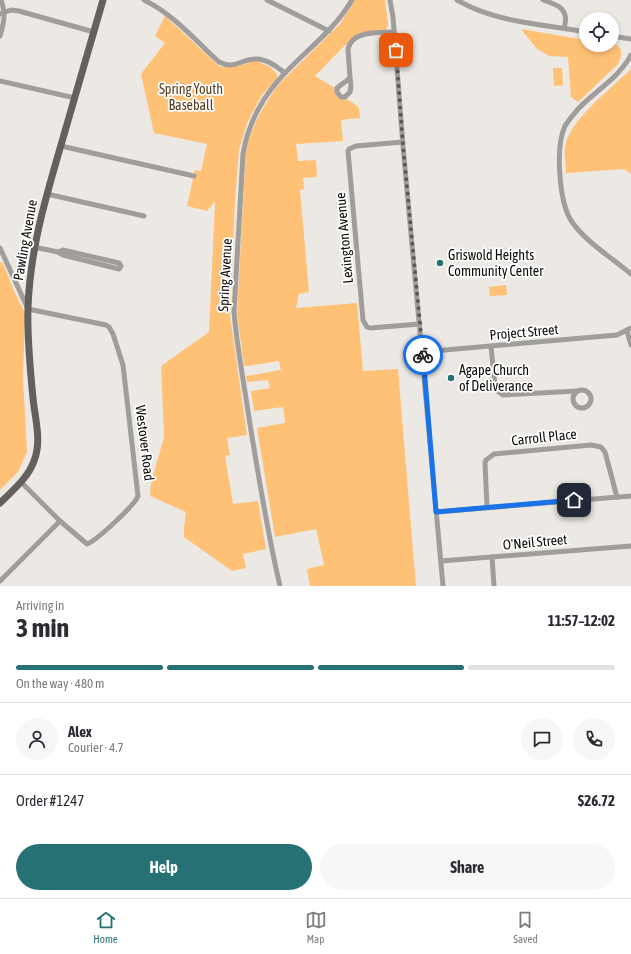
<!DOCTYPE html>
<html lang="en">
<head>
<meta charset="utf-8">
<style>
	:root { --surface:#fff; --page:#f7f7f7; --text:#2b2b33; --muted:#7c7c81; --line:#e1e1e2; --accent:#267174 }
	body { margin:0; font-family:"Asap Condensed",sans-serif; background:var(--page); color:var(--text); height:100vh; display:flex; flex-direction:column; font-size:15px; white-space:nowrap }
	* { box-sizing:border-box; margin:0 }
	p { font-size:13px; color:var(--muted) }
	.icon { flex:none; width:22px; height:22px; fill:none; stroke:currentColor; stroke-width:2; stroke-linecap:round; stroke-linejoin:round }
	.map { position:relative; height:586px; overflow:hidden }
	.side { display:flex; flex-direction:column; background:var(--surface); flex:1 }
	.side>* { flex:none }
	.buttons { position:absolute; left:579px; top:12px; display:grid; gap:8px }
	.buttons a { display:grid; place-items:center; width:40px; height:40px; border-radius:50%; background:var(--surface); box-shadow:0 2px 6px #0003; font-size:20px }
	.pin { position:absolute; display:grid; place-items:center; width:34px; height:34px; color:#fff; margin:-17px; border-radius:8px; box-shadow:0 2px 6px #0006 }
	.courier { position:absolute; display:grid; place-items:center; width:40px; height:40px; margin:-20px; border:3px solid #1a73e8; border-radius:50%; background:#fff; color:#222; box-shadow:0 1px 5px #0007 }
	.headline em { font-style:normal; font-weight:700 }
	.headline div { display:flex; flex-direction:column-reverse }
	.headline { display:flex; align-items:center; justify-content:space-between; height:68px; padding:0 16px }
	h1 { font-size:26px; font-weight:700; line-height:30px }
	.bar { display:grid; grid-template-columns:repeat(4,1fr); gap:6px 4px; align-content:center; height:48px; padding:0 16px }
	.bar i { height:5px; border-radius:3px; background:var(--line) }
	.bar .selected { background:var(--accent) }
	.bar p { grid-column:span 4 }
	.line { display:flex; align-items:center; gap:10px; padding:0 16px; border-top:1px solid var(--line) }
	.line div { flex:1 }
	.round { display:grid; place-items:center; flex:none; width:42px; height:42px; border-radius:21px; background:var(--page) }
	.primary-button { display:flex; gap:8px; margin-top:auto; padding:8px 16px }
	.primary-button a { flex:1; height:46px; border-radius:24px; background:var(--accent); color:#fff; font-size:16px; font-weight:700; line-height:46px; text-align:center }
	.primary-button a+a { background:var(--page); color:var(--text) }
	.tabs { display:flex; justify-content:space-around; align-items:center; height:56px; border-top:1px solid var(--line); background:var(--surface); font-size:11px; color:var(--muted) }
	.tabs a { display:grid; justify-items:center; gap:2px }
	.tabs .selected { color:var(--accent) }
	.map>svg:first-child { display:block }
</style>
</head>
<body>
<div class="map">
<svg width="631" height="586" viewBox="0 0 631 586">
	<rect width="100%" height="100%" fill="#ece9e4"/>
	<g fill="#ffc176">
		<path d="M 355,0 L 385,0 L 388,24 L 386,30 L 363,32 L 354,36 L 315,76 L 335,88 L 334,90 C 337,101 343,97 350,101 C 353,103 356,105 359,108 L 360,118 L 341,120 L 343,141 L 296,144 L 298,161 L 316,160 L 317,177 L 303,178 L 304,189 L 300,190 L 309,292 L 299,294 L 296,308 L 357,303 L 363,371 L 398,369 L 416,586 L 310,586 L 307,569 L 324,565 L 316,529 L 275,537 L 257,428 L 285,423 L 283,407 L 254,411 L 251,391 L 270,388 L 268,380 L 247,382 L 246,376 L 281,370 L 279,361 L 247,366 L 244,366 L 237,314 L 246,148 C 254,122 263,107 278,85 L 340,24 Z"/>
		<path d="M 165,16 L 219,66 C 232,69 243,65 255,60 L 270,67 L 277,74 L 277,78 L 262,95 L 248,121 L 239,150 L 235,200 L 230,315 L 247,435 L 227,438 L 230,455 L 225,456 L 233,504 L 258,501 L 266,549 L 243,554 L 246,568 L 232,571 L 184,537 L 184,528 L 186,512 L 150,496 L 151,483 L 164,437 L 161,366 L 209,332 L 215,202 L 207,211 L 187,206 L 195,170 L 201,171 L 207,144 L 154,133 L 141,74 L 165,43 L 155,36 Z"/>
		<path d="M 521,29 L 586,40 L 586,45 L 617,45 C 624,50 621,57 618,64 L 578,102 L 571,97 L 568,57 L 549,56 L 537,49 Z"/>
		<polygon points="553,68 562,68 563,85 554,86"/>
		<path d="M 631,69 L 631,174 L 624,169 L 566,173 C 566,165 564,156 565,148 C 567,122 612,88 631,69 Z"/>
		<polygon points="0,262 3,263 14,291 25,313 23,377 27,452 18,472 0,490"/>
		<polygon points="506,285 507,295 490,296 489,287"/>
	</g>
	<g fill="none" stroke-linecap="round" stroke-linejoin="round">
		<g stroke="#a09e9c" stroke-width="5">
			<path d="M 144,0 C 173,14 195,40 219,62 C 236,70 240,59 256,59 C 267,59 277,67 285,73"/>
			<polyline points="267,0 329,31"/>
			<polyline points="390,0 393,17 403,146 443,586"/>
			<path d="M 457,0 C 497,23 542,24 586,32"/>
			<path d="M 543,0 C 558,5 570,9 564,28"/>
			<polyline points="0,14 11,10 19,11 94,32"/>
			<path d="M 0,36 C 4,23 6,13 1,0"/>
			<polyline points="612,36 631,39"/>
			<path d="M 631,55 C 619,78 595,91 578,109 C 574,114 568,121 565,126 C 555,147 559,203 572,222 C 586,242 612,258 631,274"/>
			<path d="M 350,78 L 348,49 C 352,30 379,33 394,32"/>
			<polygon points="350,78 351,86 350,92 345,97 341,97 337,92 337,88"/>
			<polyline points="0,81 75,98"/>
			<polyline points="403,142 356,146 349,149 348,151 363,320 367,327 370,328 420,324"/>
			<polyline points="61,146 194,176"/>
			<polyline points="47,194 144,216"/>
			<polyline points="34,247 58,252 63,255 119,269 121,266 119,263 63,250 58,252"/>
			<path d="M 0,248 L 28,309 L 106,325 L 109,327 L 113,334 L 123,365 L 138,496 C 135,505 96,541 87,544 L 60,521 L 21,482"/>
			<polyline points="627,331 631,345"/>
			<polyline points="491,347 495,385 496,390 503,395 576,391"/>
			<polyline points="422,352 617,335 631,328"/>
			<circle cx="582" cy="399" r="9"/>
			<polyline points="487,507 485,463 486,460 494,454 591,445 601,447 605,452 617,497"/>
			<polyline points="436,512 631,496"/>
			<polyline points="492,557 494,586"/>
			<polyline points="441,561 631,546"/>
			<polyline points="0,581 60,521"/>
			<path d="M 280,586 C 267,531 258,474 249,418 C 244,383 237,348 234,312 L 243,154 C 248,123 264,94 286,72 C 309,48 335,29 352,0"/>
		</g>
		<path stroke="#63605d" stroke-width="7" d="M 0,503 C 13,490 28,478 34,461 C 42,441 35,419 33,398 C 30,368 27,337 28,308 C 30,250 45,200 61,145 C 75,97 89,48 103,0"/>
	</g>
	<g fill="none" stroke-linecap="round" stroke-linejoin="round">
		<polyline stroke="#5b5956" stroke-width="4" stroke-dasharray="0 7.2" points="396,50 403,146 423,355"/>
		<polyline stroke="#1a73e8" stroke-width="5" points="423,355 436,512 574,500"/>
	</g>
	<g fill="#267174" stroke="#fff" stroke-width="1.5">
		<circle cx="440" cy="263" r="4"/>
		<circle cx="451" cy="378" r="4"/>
	</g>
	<g text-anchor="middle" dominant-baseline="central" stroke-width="3.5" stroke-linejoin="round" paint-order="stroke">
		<g font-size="14" fill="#583d1a" stroke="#fff">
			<text x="191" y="89">Spring Youth<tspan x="191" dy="16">Baseball</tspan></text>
		</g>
		<g font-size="14" fill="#0d0c0a" stroke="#fff">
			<text transform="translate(344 238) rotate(-95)">Lexington Avenue</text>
			<text transform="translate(25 240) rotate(-80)">Pawling Avenue</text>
			<text transform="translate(225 275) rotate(-87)">Spring Avenue</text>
			<text transform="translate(524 332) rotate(-5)">Project Street</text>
			<text transform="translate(544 437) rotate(-6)">Carroll Place</text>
			<text transform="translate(145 443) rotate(83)">Westover Road</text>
			<text transform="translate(535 542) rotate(-5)">O'Neil Street</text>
		</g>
		<g font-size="14" fill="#0d0c0a" stroke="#fff" text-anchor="start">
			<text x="448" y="255">Griswold Heights<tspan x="448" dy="16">Community Center</tspan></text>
			<text x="459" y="370">Agape Church<tspan x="459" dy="16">of Deliverance</tspan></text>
		</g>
	</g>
</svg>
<div class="buttons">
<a><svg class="icon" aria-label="locate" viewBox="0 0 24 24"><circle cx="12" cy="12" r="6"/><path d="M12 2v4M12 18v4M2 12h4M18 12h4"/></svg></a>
</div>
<div class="pin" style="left:396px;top:50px;background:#ea580c"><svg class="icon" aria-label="bag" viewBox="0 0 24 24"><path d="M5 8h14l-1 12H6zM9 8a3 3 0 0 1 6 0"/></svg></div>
<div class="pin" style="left:574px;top:500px;background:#1f2937"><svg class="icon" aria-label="home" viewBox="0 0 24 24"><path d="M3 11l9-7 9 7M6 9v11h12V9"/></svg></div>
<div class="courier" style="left:423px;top:355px"><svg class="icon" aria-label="bike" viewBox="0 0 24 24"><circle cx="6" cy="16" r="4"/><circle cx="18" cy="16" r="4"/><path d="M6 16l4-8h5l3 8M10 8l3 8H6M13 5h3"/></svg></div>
</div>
<section class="side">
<div class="headline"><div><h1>3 min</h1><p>Arriving in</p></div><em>11:57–12:02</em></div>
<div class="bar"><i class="selected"></i><i class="selected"></i><i class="selected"></i><i></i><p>On the way · 480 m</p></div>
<div class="line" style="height:72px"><a class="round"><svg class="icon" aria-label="person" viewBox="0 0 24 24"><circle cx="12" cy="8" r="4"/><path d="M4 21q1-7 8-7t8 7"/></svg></a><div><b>Alex</b><p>Courier · 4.7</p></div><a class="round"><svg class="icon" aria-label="chat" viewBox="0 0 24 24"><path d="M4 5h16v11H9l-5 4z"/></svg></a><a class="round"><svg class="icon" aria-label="phone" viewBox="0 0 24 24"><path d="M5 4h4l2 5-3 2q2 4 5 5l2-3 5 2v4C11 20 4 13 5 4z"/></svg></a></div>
<div class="line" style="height:52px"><div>Order #1247</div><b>$26.72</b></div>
<div class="primary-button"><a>Help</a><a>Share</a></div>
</section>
<nav class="tabs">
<a class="selected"><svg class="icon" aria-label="home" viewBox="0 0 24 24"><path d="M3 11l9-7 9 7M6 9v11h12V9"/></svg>Home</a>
<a><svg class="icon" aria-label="map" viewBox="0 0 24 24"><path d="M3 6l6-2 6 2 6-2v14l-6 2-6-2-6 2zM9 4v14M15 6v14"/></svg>Map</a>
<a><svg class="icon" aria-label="saved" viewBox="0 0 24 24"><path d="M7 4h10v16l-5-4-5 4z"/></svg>Saved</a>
</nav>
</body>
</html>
